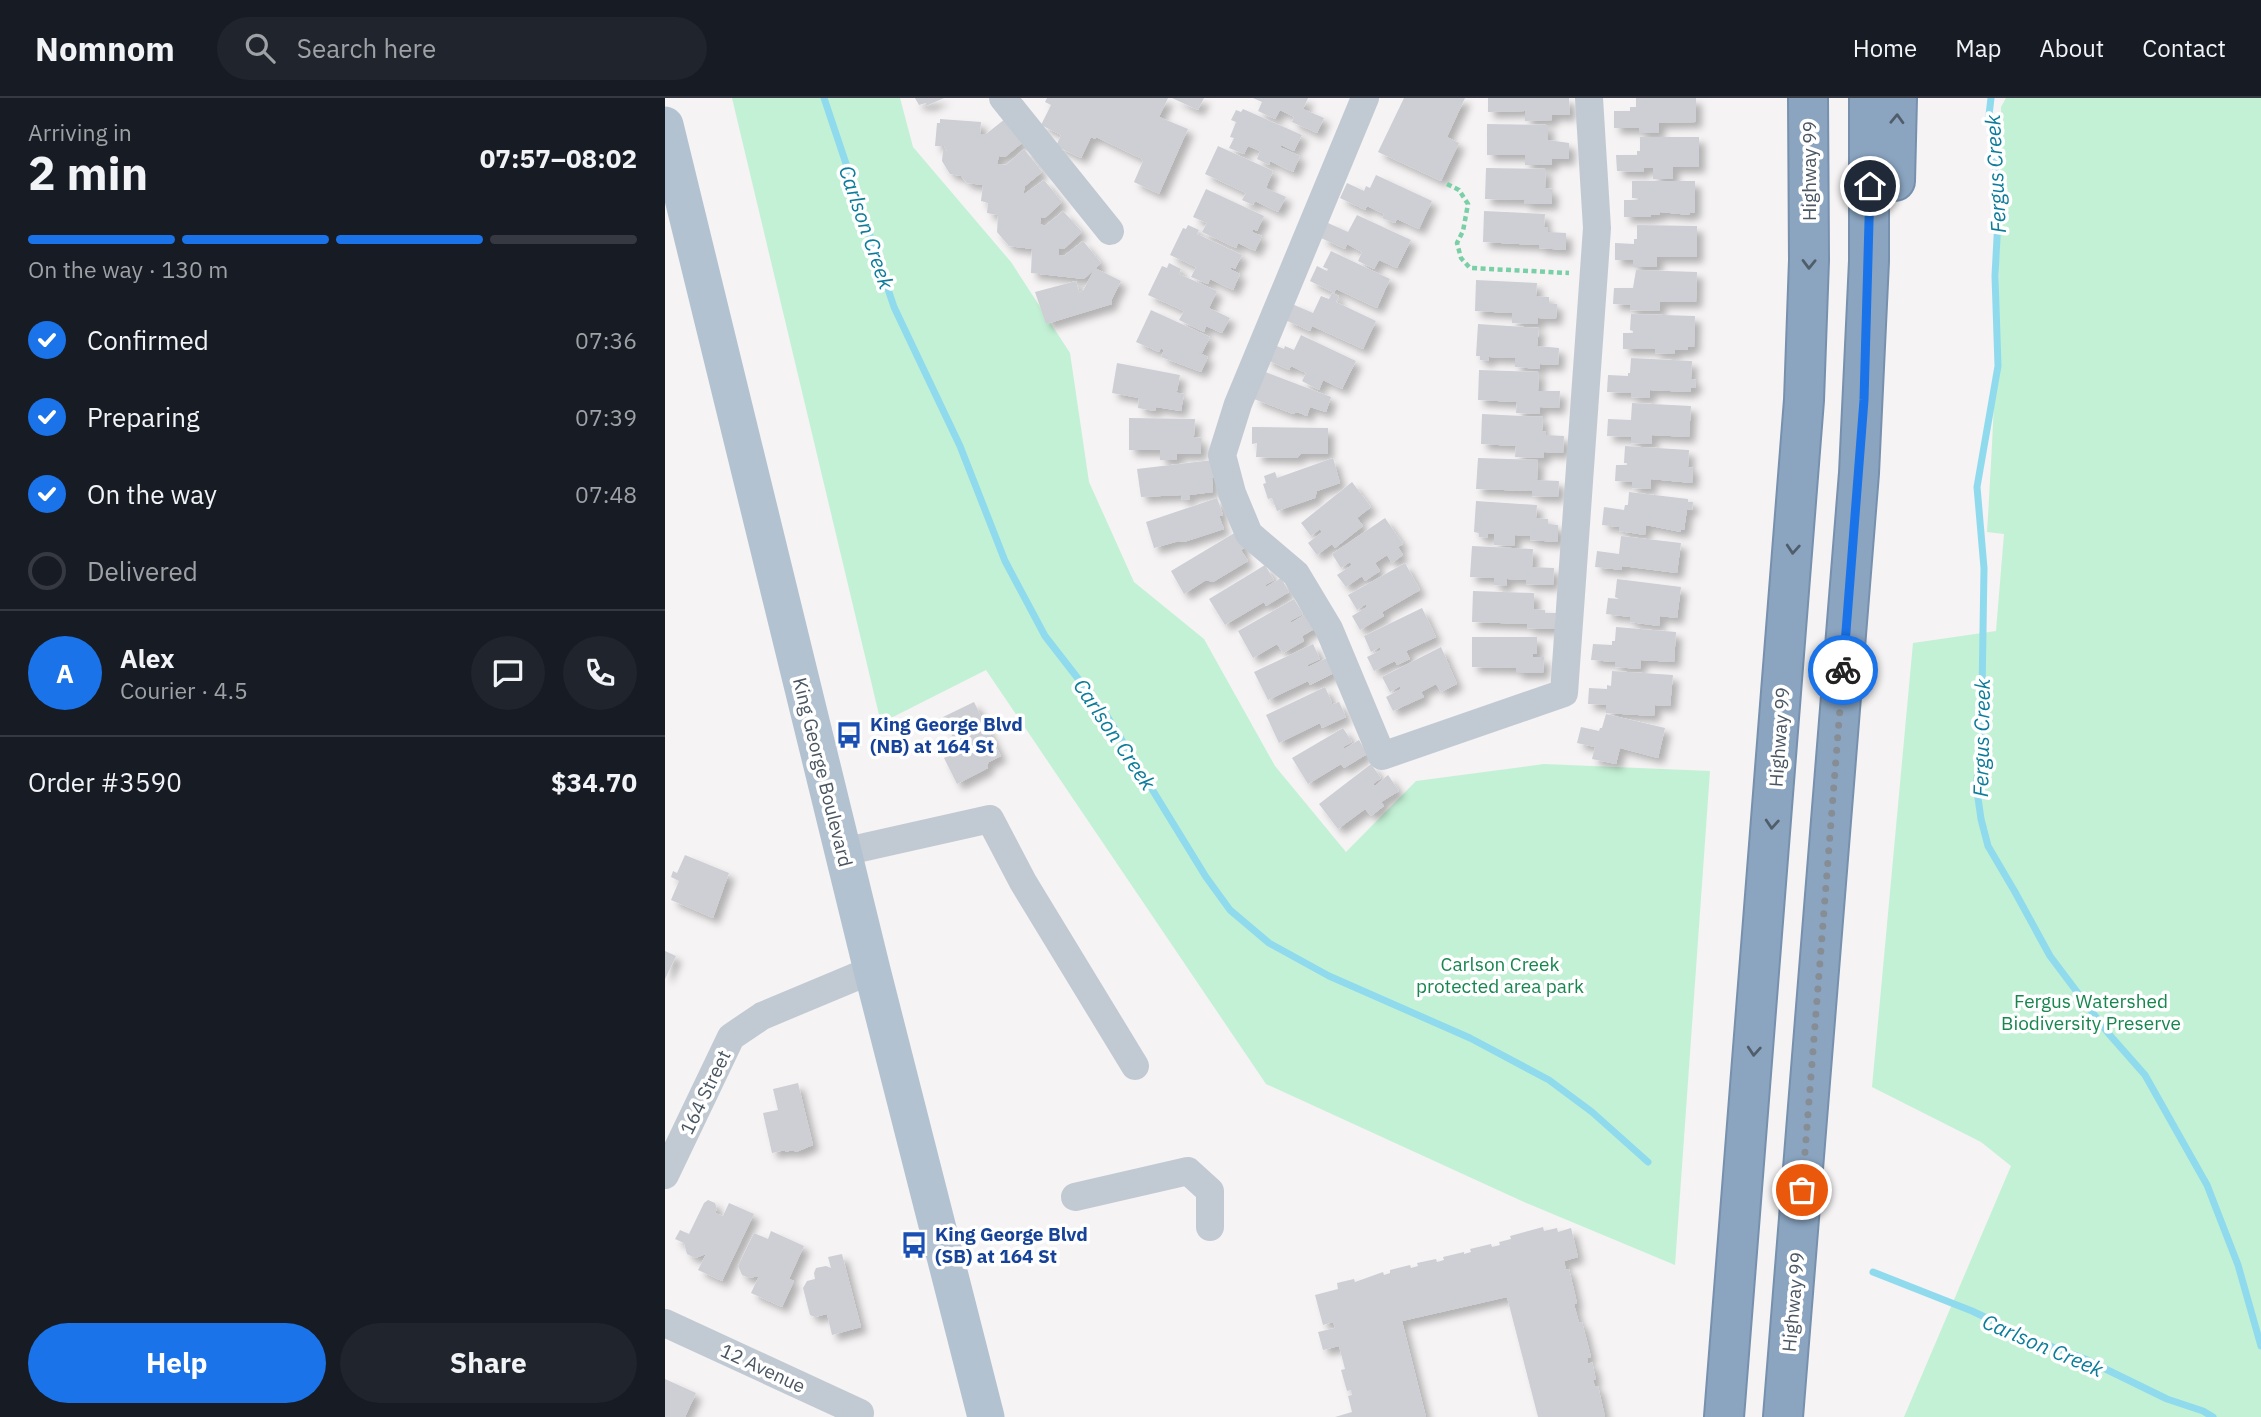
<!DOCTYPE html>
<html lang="en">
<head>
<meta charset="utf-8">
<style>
	:root { --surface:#171b24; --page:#20242c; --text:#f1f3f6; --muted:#9ea1a6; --line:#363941; --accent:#1a73e8 }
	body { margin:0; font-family:"IBM Plex Sans",sans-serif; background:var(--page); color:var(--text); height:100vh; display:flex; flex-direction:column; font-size:26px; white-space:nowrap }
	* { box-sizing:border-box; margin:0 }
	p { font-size:23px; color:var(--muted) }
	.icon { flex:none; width:38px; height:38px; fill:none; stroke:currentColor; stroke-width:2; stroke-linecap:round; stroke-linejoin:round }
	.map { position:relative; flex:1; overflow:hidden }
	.details { display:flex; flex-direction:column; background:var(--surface); width:665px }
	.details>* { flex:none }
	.pin { position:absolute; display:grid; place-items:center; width:60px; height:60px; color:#fff; margin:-30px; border:4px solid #fff; border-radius:50%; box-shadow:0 2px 7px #0007 }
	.courier { position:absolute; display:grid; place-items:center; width:70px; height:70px; margin:-35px; border:5px solid #1a73e8; border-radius:50%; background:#fff; color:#222; box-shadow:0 2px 9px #0007 }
	.summary em { font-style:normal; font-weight:700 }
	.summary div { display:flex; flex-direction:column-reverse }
	.summary { display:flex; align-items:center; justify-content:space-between; height:119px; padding:0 28px }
	h1 { font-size:46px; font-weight:700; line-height:52px }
	.bar { display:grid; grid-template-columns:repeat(4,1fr); gap:10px 7px; align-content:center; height:84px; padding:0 28px }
	.bar i { height:9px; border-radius:5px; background:var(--line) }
	.bar .on { background:var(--accent) }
	.bar p { grid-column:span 4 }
	.line { display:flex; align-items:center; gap:18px; padding:0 28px; border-top:2px solid var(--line) }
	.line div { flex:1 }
	.round { display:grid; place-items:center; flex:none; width:74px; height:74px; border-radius:37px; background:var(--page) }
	ol { padding:0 28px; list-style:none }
	li { display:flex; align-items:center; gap:21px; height:77px }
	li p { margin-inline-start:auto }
	li .icon { padding:7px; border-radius:50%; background:var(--accent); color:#fff; stroke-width:4 }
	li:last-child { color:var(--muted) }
	li i { width:38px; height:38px; border:4px solid var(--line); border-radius:50% }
	.cta { display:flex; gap:14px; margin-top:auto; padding:14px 28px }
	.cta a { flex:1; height:80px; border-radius:42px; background:var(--accent); color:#fff; font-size:28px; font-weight:700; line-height:80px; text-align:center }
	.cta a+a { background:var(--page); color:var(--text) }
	header { display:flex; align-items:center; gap:42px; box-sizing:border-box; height:98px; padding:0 35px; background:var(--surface); border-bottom:2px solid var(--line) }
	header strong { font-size:33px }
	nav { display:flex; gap:38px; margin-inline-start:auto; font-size:24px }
	.search { width:490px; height:63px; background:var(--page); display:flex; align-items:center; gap:18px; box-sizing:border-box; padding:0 24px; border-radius:38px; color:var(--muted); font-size:26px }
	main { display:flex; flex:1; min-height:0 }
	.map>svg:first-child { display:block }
</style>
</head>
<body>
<header>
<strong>Nomnom</strong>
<div class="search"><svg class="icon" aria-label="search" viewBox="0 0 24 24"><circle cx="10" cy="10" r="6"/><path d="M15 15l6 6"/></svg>Search here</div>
<nav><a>Home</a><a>Map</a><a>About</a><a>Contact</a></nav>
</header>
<main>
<section class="details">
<div class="summary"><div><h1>2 min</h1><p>Arriving in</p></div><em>07:57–08:02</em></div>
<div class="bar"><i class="on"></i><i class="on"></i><i class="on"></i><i></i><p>On the way · 130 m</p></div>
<ol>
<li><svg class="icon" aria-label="check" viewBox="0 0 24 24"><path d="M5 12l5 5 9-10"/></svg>Confirmed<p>07:36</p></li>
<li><svg class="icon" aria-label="check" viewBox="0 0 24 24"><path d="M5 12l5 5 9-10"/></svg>Preparing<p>07:39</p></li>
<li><svg class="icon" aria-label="check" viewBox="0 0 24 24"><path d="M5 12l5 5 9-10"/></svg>On the way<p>07:48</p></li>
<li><i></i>Delivered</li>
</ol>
<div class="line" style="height:126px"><b class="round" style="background:var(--accent);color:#fff">A</b><div><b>Alex</b><p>Courier · 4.5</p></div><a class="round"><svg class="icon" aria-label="chat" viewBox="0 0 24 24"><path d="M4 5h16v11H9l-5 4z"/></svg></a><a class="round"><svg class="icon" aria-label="phone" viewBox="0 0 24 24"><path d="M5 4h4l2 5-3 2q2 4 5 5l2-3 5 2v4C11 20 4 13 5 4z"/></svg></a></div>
<div class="line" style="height:91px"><div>Order #3590</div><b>$34.70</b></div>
<div class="cta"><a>Help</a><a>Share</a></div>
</section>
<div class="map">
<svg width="1596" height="1319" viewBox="0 0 1596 1319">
	<defs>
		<filter id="shadow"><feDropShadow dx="6" dy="6" stdDeviation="3.5" flood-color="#0004"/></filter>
	</defs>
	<rect width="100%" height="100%" fill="#f5f3f3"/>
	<g fill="#c3f1d5">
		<polygon points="67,0 235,0 248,49 346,164 405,255 424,384 469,484 539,541 610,668 681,754 751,683 879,666 1045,673 1010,1167 859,1104 601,986 321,572 216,625"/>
		<path d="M 1341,0 L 1596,0 L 1596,1319 L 1239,1319 L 1346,1068 L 1316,1044 L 1207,989 L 1248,545 L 1331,533 L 1339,436 L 1322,434 C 1331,292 1336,151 1336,9 Z"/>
	</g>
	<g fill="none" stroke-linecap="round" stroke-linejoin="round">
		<g stroke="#90daee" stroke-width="7">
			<polyline points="159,0 229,209 295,348 340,463 380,538 442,618 541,779 565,812 604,845 664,878 805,940 884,982 927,1014 983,1064"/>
			<polyline points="1326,0 1324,17 1334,102 1330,178 1333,268 1312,389 1319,470 1316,659 1311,686 1316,721 1323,748 1350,794 1385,858 1443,935 1480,977 1542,1087 1573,1167 1596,1248"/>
			<polyline points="1208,1174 1307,1213 1364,1240 1420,1261 1502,1301 1538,1313 1548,1319"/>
		</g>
	</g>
	<g fill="#cdcfd5" filter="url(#shadow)">
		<polygon points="250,0 279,0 261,8 261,5 254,7"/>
		<polygon points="382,0 503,0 494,19 523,31 494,96 469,84 478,63 475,60 431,39 430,41 426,39 416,60 391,48 396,37 376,27 386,7 380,4"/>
		<polygon points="507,0 539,0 533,12"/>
		<polygon points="588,0 643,0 638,11 659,20 652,35 627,24 629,19 615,12 610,21 593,13 597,4"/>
		<polygon points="739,0 800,0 782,39 794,45 776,83 713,54"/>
		<polygon points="823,0 904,0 905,17 887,17 887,22 860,23 860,13 823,14"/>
		<polygon points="971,0 1031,0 1031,24 994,25 994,35 974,35 974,30 949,30 949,13 965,13 965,9 971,9"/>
		<polygon points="578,11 637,37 629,53 616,47 615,49 635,58 628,74 605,63 604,67 592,61 595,53 583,48 579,56 564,50 569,40 565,39 571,24 566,22 571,12 576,14"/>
		<polygon points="275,21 316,24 315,36 321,36 340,21 358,44 340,59 334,58 332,66 341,67 359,51 377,74 360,88 358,97 379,82 397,104 380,120 376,119 375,126 380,128 398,113 417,134 399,151 394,150 394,157 399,158 418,143 436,165 419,181 366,175 367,151 344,148 332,134 333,117 322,115 323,105 316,103 318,87 302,85 296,78 285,76 277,63 278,53 282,53 279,48 270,48 272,25 275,25"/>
		<polygon points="822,26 883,27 883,42 904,45 904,61 887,61 887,67 860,67 860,57 822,57"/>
		<polygon points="975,39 1034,39 1034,69 1008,69 1008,81 988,81 988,70 979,70 979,74 952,73 951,57 972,57 972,53 975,53"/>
		<polygon points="553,48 608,73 601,90 621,99 613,114 590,103 588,107 577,102 581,95 540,76"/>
		<polygon points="821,70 881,71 880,90 887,91 887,106 859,106 860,102 820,101"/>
		<polygon points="711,77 767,103 754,131 732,121 730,125 717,120 719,116 702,108 700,112 675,100 682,85 699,93 701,88 705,90"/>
		<polygon points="967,83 1030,83 1030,114 1025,115 1025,117 995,114 995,117 986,117 986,119 959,119 959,102 975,102 975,100 967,100"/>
		<polygon points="541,91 599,118 592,133 588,131 587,134 597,138 590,153 573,145 571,150 537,134 542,125 528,119"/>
		<polygon points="819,113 880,116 879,129 883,129 883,134 901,135 901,152 874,150 874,147 818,144"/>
		<polygon points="692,117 746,142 732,170 714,162 709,171 693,163 697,154 682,146 680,151 656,140 663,125 683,134"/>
		<polygon points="523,127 534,132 532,136 577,157 570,171 566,169 565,171 575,176 568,192 545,181 543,186 526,179 531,169 505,157 518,130 521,131"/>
		<polygon points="972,127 1032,128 1032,159 992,159 992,169 968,169 968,162 950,162 950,145 969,146 969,141 972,141"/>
		<polygon points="666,153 725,181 712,210 671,191 669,195 645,183 652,168 662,173 663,171 658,169"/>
		<polygon points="504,165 516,171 514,176 552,193 544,210 565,220 557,235 541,228 539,234 514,222 519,213 483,197 497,168 502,170"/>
		<polygon points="430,170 456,183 446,203 447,206 381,226 370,194 411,183 414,194 418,193"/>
		<polygon points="971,172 1032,174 1031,204 995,204 995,213 965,212 965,207 948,206 949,190 968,190"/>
		<polygon points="811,182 872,185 871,198 884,199 884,205 892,206 891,221 873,220 873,226 847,225 847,215 810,213"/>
		<polygon points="667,195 674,198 671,204 711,223 698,251 647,228 645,233 620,222 627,206 648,215 656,198 664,201"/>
		<polygon points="486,212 545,239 537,255 526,251 543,259 536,274 496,259 499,252 496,250 494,254 471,244"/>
		<polygon points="966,216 1030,218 1029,249 1023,249 1023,252 1010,252 1010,256 990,255 990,251 958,251 958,235 968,235 968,233 965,232"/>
		<polygon points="813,226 874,230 872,248 894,250 893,267 875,266 875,271 850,269 850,260 824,259 823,263 815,262 815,258 811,258"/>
		<polygon points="636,237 691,263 677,291 658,282 654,292 637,283 641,275 626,268 624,272 600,261 607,246 619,251 620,248 629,252"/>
		<polygon points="966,260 1027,263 1026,281 1031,282 1030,290 1026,290 1025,294 985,292 985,300 966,299 966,295 942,294 943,277 963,278 963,275 965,275"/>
		<polygon points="452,265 515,277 512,293 508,294 519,296 516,313 491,309 490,313 473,310 474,300 447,295"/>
		<polygon points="595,272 666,299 661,314 645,309 642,318 632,314 628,316 589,301"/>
		<polygon points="814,272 874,274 873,293 895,293 894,310 875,309 875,316 851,315 852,304 813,302"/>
		<polygon points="967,305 1026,308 1024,339 987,337 987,346 966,345 966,339 942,338 943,321 966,322"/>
		<polygon points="817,316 878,319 877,333 881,334 881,337 899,338 898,355 879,354 879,360 850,359 851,348 816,346"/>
		<polygon points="464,320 530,321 529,338 525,339 536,340 536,356 512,356 512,362 495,362 495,352 464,352"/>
		<polygon points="587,329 663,330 663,356 636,356 632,360 591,359 592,345 587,346"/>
		<polygon points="960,348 1024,352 1023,369 1028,370 1027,385 986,381 986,391 967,390 967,384 950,383 951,367 962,367 962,365 959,365"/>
		<polygon points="668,360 675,385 652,393 650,400 612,413 607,400 603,401 598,386 601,385 599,378 610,374 612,380"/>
		<polygon points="813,360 873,362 872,382 894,383 893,399 867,398 867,393 811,391"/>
		<polygon points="548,362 550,379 547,380 548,394 524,397 525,401 517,402 516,397 476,399 472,371"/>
		<polygon points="687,384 706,409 692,420 698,428 670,450 667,446 652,457 643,445 657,434 655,431 646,438 636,425"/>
		<polygon points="964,394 1023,401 1023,404 1028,404 1027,412 1022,411 1019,432 1016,432 1016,434 981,427 980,437 954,433 954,429 937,427 939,409 959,412 960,407 963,407"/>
		<polygon points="552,400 558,417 554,418 559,431 519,444 514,443 489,450 481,424"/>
		<polygon points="811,403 872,407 871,420 883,421 883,426 893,427 893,444 865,442 865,438 850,437 849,448 829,447 829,436 823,436 823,440 814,439 814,435 809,434"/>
		<polygon points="720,420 738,446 733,449 738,457 727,465 722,457 710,465 715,473 700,483 697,478 681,489 672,477 687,467 685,464 676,470 667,456"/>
		<polygon points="571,434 580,449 576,452 583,463 548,484 541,482 519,496 506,473"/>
		<polygon points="956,438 1016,445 1012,475 957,468 957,472 930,469 932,453 954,456"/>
		<polygon points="807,448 868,451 867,469 889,470 888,487 861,486 861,482 842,481 841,488 829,487 829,480 805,479"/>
		<polygon points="740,465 755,492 717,514 719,518 695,532 687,518 702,509 701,506 692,512 683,497"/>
		<polygon points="600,467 609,482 600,487 601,489 616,480 624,494 601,508 599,504 560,527 544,501"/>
		<polygon points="952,481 1016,489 1012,520 995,518 994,528 965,524 965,519 941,516 943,500 954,501 950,499"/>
		<polygon points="808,493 869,495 869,511 880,512 880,515 891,515 890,531 862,530 863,526 807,524"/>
		<polygon points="629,501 638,516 625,523 626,525 644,514 653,529 637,538 639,543 618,555 612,546 588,560 573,533"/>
		<polygon points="757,510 771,539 741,553 745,561 732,567 730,563 709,573 702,559 716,552 715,549 706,554 699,538"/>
		<polygon points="951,529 1011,534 1009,564 976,562 975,571 950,569 950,564 926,562 928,546 947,547 947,543 950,543"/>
		<polygon points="807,539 872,539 872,556 868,556 868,559 879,559 878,575 851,575 851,570 807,569"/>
		<polygon points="648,546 655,561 642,567 643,569 662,560 669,575 645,587 643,583 603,602 589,574"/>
		<polygon points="776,549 792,586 776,594 771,586 756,594 759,599 728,613 721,599 736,591 735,588 725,594 717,579"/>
		<polygon points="947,573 1008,577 1005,608 990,607 989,618 941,615 941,607 923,606 924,590 942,591 942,587 946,588"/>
		<polygon points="660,589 667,605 657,610 674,604 681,619 657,630 655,625 614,645 601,617"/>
		<polygon points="309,604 336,658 324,664 322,667 323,670 292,686 279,660 294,652 278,619"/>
		<polygon points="941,616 1000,630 993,660 955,650 951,666 927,661 930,649 912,645 916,629 934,633 935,630 937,630"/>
		<polygon points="678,630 687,644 678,649 679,651 694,642 702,656 679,670 676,666 643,686 627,660"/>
		<polygon points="706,666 716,680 708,686 710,688 723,677 734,693 716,704 719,708 706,718 700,711 673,731 654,706"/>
		<polygon points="20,757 64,775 48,820 6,802 14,783 6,779 8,773 12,775"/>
		<polygon points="0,853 11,858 0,881"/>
		<polygon points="133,985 148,1047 131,1054 128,1052 120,1054 120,1052 107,1055 98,1015 113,1012 108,991"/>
		<polygon points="43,1102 50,1105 52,1111 50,1115 58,1118 64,1105 89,1116 57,1183 33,1172 41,1156 30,1160 22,1156 19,1145 10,1141 15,1132 24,1136 39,1105"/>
		<polygon points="878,1129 879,1133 892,1130 893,1134 906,1130 913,1159 899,1163 901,1172 904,1171 912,1205 909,1206 914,1225 917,1224 926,1259 922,1260 923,1266 927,1264 931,1282 928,1282 930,1289 933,1288 940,1319 873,1319 842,1199 737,1223 761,1319 670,1319 687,1314 683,1298 687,1297 686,1292 682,1293 676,1272 680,1271 674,1248 658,1252 653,1234 670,1230 668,1224 658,1227 650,1197 673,1191 672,1185 689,1181 690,1184 718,1174 719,1177 725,1175 725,1172 745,1167 746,1170 753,1168 752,1165 771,1161 772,1164 779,1162 778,1159 799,1154 799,1156 806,1154 805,1151 826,1146 827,1149 835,1147 834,1144 846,1141 845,1138"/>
		<polygon points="106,1133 139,1148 124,1181 129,1183 117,1209 86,1195 94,1178 84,1180 77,1177 73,1168 89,1135 103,1141"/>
		<polygon points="177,1156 196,1229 167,1237 162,1216 150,1219 145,1217 138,1190 142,1183 150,1181 149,1175 151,1170 161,1168 166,1170 163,1159"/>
		<polygon points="0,1281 31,1295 20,1319 0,1319"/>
	</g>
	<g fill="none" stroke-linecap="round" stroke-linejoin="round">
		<defs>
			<g id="highway">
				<polyline points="1230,83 1232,0"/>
				<polyline points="1059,1319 1139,302 1144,162 1143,0"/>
				<polyline points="1118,1319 1194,375 1204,163 1204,0"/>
			</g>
		</defs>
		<use href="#highway" stroke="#7690ad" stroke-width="42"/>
		<polyline stroke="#7ad0a6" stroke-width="4.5" stroke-dasharray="5 3.5" stroke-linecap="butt" points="782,86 794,92 803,106 798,133 792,145 796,160 805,170 904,175"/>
		<g stroke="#c1cad2" stroke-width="28">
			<polyline points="338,0 445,133"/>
			<polyline points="700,0 573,306 557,357 567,395 584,436 631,476 664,531 717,658 899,595 932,130 924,0"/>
			<polyline points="178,754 325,721 358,784 470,968"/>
			<polyline points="0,1077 66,939 97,918 207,872"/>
			<polyline points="410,1099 523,1073 545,1093 545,1129"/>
			<polyline points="0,1225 195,1315"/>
		</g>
		<polyline stroke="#b3c2d1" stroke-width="37" points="0,27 207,872 321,1319"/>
		<use href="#highway" stroke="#8ba5c1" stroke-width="38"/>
	</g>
	<defs><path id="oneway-chevron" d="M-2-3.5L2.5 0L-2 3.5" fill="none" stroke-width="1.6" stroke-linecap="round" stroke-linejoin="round" transform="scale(1.75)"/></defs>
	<g stroke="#505e6b">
		<use href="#oneway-chevron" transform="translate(1232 21) rotate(-88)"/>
		<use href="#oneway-chevron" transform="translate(1144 166) rotate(91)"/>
		<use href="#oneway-chevron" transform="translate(1128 451) rotate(94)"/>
		<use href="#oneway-chevron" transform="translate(1107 726) rotate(94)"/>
		<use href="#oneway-chevron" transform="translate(1089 953) rotate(94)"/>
	</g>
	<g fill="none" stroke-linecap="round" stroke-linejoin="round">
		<polyline stroke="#868d94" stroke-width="7" stroke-dasharray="0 12.6" points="1137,1092 1178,572"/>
		<polyline stroke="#1a73e8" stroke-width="9" points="1178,572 1199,302 1205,88"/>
	</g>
	<defs>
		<symbol id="bus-bare" viewBox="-9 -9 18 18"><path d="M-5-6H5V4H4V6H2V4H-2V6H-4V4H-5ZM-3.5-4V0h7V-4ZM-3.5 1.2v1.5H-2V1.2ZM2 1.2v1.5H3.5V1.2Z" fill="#1a4fb4" stroke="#fff" stroke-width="2.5" paint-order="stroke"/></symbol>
	</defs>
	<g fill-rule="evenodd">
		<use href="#bus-bare" x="165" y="618" width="38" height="38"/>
		<use href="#bus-bare" x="230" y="1128" width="38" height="38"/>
	</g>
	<g text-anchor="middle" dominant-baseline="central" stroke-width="7" stroke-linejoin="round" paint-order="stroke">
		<g font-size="19" fill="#4a5661" stroke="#fff">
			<text transform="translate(1144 73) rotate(-90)">Highway 99</text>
			<text transform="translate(1114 639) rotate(-86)">Highway 99</text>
			<text transform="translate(158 674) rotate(76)">King George Boulevard</text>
			<text transform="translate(40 994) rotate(-64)">164 Street</text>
			<text transform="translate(1128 1204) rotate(-85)">Highway 99</text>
			<text transform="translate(98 1270) rotate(25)">12 Avenue</text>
		</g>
		<g font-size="19" font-weight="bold" fill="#164399" stroke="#fff" text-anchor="start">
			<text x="205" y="626">King George Blvd<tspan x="205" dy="22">(NB) at 164 St</tspan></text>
			<text x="270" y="1136">King George Blvd<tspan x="270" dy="22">(SB) at 164 St</tspan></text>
		</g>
		<g font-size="19" fill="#17864f" stroke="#fff">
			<text x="835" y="866">Carlson Creek<tspan x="835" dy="22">protected area park</tspan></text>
			<text x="1426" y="903">Fergus Watershed<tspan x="1426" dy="22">Biodiversity Preserve</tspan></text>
		</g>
		<g font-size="21" font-style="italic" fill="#0c7c9b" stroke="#fff">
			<text transform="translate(1330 76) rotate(-93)">Fergus Creek</text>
			<text transform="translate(202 129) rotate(71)">Carlson Creek</text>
			<text transform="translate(450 636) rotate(56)">Carlson Creek</text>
			<text transform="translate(1316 640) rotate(-89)">Fergus Creek</text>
			<text transform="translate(1378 1247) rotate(23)">Carlson Creek</text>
		</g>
	</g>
</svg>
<div class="pin" style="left:1137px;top:1092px;background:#ea580c"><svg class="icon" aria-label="bag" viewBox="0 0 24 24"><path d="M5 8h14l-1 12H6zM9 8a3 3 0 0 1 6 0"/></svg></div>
<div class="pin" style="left:1205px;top:88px;background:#1f2937"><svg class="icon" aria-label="home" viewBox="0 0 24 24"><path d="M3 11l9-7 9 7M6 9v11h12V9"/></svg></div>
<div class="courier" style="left:1178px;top:572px"><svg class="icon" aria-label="bike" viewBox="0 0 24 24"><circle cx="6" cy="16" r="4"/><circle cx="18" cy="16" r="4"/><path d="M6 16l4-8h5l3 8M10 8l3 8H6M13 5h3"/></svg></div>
</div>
</main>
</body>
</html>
